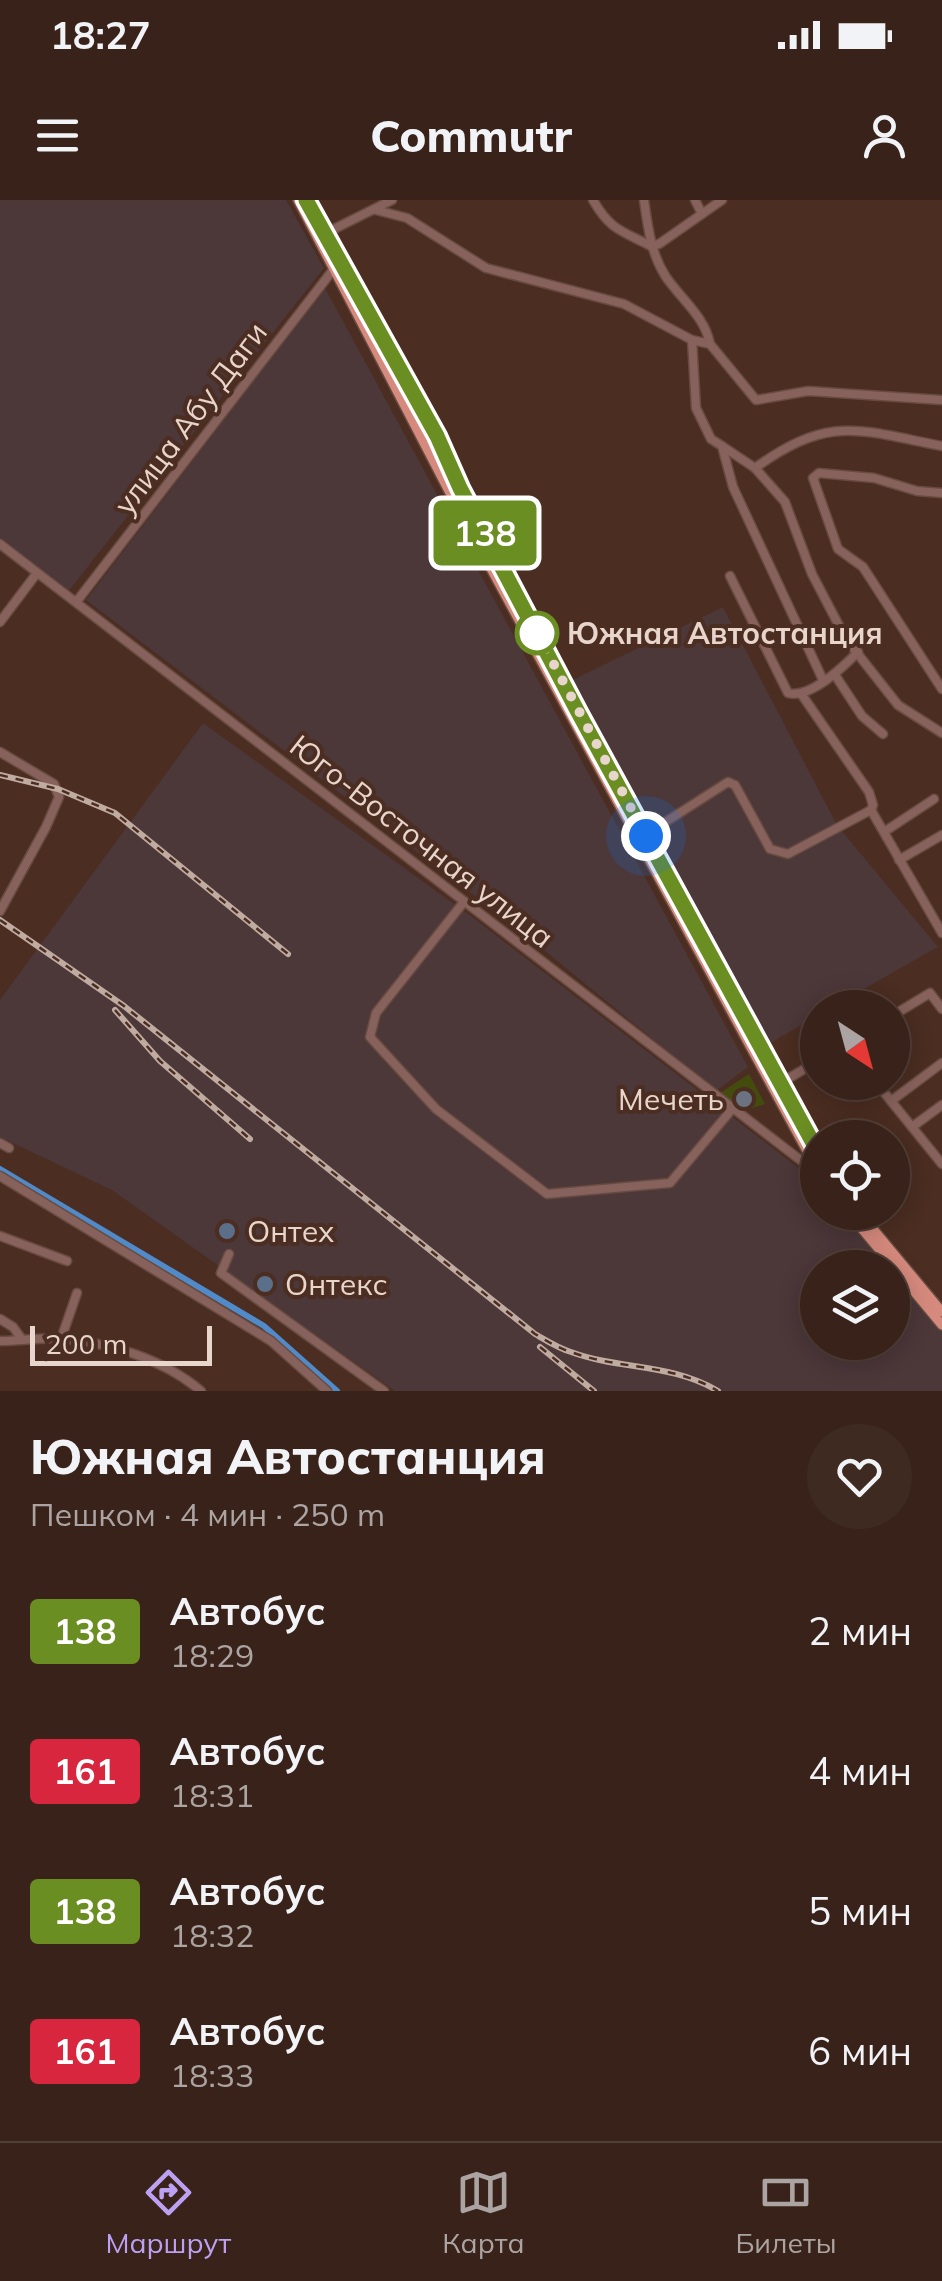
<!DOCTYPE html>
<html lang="ru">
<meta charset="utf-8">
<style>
body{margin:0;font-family:Mulish,sans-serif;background:#3f2a22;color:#f1f3f6;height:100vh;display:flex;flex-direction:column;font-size:38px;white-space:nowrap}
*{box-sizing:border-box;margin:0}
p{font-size:32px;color:#aba4a2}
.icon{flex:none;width:55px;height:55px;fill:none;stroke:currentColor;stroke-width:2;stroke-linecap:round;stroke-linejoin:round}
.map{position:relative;height:1191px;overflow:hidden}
.side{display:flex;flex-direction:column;background:#382219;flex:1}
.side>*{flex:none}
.badge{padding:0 20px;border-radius:8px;font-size:35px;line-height:65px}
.needle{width:65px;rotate:144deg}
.buttons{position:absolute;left:800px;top:790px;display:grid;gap:20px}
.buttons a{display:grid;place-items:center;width:110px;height:110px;border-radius:50%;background:#382219;box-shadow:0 5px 25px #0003,0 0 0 2px #523f38;font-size:50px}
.scale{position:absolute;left:30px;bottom:25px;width:182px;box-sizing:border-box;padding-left:10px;border:5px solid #e8d5cc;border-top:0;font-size:28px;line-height:35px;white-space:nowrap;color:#e8d5cc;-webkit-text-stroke:8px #4b2d21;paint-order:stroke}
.you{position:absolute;width:50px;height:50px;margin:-25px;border:8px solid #fff;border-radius:50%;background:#1a73e8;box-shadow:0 0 0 15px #1a73e833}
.map>.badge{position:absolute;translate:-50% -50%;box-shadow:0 0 0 5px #fff}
.round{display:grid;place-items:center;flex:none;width:105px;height:105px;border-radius:52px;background:#3f2a22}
.head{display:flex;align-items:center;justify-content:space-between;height:170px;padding:0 30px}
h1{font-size:48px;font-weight:800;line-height:75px}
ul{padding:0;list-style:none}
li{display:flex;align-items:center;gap:30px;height:140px;padding:0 30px}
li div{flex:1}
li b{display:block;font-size:38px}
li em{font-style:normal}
li .badge{min-width:110px;font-weight:700;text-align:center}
.status{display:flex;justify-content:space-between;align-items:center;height:70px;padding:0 50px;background:#382219;direction:ltr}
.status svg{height:28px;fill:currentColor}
header{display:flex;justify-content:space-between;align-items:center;height:130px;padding:0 30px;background:#382219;font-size:45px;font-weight:800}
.tab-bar{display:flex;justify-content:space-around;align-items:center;height:140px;border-top:2px solid #523f38;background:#382219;font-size:28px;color:#aba4a2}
.tab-bar a{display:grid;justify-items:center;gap:5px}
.tab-bar .selected{color:#bca0f2}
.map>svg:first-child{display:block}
.industrial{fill:#4c3739}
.green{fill:#444c0d}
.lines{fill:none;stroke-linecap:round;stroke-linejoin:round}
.canal{stroke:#508ac8;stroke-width:6}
.minor-casing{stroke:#674b40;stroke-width:11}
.major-casing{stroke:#674b40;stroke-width:12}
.minor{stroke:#87615b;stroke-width:8}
.major{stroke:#d68a7d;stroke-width:9}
.rail-casing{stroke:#c0aba1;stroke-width:6}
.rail{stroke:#4b2d21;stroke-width:2.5;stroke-dasharray:8;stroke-linecap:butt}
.line-casing{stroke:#fff;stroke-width:22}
.line{stroke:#6b8e23;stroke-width:15}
.walk{stroke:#e8d5cc;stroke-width:10;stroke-dasharray:0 18}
.stop-dot{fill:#fff;stroke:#6b8e23;stroke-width:5}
.worship-dot{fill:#6b7280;stroke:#4b2d21;stroke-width:4}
.service-dot{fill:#5c6f8a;stroke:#4b2d21;stroke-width:4}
.labels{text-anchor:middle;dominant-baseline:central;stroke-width:8;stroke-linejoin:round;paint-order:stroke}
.street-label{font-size:30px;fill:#e8d5cc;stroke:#4b2d21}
.stop-label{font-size:30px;font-weight:bold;fill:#e8d5cc;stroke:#4b2d21;text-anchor:start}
.poi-label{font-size:30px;fill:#e8d5cc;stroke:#4b2d21;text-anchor:start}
</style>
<div class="status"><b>18:27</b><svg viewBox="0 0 49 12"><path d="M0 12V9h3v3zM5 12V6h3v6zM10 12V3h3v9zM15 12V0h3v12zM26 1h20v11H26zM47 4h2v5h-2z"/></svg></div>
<header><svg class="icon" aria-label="menu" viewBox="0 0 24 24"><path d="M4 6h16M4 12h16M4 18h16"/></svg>Commutr<svg class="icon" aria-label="person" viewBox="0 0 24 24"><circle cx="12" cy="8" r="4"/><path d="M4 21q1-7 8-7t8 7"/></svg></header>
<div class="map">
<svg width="942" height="1191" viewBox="0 0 942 1191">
<rect width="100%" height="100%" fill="#4b2d21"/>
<!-- industrial -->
<g class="industrial">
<path d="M0,0h286l38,68 -257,325 -67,-52z"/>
<path d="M325,88l423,779 -32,24 -199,-163 -431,-328z"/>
<path d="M723,407l114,218 101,122 -106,60 -14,1 -1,8 -52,30 -197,-364z"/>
<path d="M203,523l268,193 337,259 9,11 1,26 23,1 48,54 -71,1v74h74l1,-71 49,56v64h-547l-283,-201 -112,-53v-137z"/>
</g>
<!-- green -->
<path class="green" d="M749,874l16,30 -24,8 -22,-18z"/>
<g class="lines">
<!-- canal -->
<path class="canal" d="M0,969l264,157 73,65"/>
<defs>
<g id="minor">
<path d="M593,0c17,30 29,31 58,46"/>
<path d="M644,0c4,28 7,54 22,77 16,23 39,40 44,67"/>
<path d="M695,0l7,14"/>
<path d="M376,10l31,8 79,50 138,36 68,36 18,4 46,56 52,-9 134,9"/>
<path d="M320,36l72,-36"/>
<path d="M651,46l8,-2 63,-44"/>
<path d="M692,140l4,68 15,31 11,7 11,41 90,193"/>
<path d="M722,246l33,22 30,34 27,72 34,65 52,66 44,28"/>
<path d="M755,268c75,-54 103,-38 187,-22"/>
<path d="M942,293l-25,-2 -43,-13 -55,-5 -6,5 25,71 25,18 79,122"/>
<path d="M0,344l812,625 6,1"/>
<path d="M730,376l58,117c22,6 54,-25 70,-41"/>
<path d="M77,401l259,-335"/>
<path d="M0,422l37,-49"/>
<path d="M835,475l27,41 21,18"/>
<path d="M802,495l67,97 4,13 -2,5 71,123"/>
<path d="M0,552l54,32 5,13 -13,30 -46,84"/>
<path d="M884,632l50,-33"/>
<path d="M642,637l86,-55 7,3 35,64 18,5 83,-44"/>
<path d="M899,660l43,-25"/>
<path d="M463,703l-87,110 -6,24 66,72 111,85 123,-11 63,-75"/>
<path d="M892,816l38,-23 12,16"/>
<path d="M779,884l39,-23"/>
<path d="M878,885l13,16"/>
<path d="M942,905l-30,22 30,37"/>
<path d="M912,927l-21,-26 51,-38"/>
<path d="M0,943l9,5"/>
<path d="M0,976l271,165 56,50"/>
<path d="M0,1036l67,25"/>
<path d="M229,1054l-8,19 163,118"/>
<path d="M0,1119l13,8 8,11"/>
<path d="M61,1139l16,-46"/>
<path d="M0,1141c21,0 42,-4 63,-2 48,4 100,20 138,52"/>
</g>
<g id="major">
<path d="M298,0l152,293 368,678"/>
<path d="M306,0l131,235 23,53 119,226 239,438"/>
<path d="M848,1012l94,113"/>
<path d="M859,1012l83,100"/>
</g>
</defs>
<!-- minor casing -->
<use href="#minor" class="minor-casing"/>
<!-- major casing -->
<use href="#major" class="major-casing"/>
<!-- minor -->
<use href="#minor" class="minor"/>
<!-- major -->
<use href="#major" class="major"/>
<defs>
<g id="rail">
<path d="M0,575l58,14 57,24 173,141"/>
<path d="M0,720l124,86 411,328c12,7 23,14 36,18 49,18 100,11 147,39"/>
<path d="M115,810l45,51 90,78"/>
<path d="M540,1147l54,44"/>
</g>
</defs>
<!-- rail casing -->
<use href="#rail" class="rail-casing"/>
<!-- rail -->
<use href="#rail" class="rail"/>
</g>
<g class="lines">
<defs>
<path id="line" d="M306,0l131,236 23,52 119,226 239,438"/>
</defs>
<!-- line casing -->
<use href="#line" class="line-casing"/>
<!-- line -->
<use href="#line" class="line"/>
<!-- walk -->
<path class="walk" d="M537,433l109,203"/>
</g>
<!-- markers -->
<circle class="stop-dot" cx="537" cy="433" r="20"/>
<circle class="worship-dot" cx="744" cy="899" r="10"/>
<g class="service-dot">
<circle cx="227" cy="1031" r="10"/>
<circle cx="265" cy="1084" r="10"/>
</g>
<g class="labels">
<!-- street labels -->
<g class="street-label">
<text transform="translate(190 218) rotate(-53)">улица Абу Даги</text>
<text transform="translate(422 641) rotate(38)">Юго-Восточная улица</text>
</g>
<!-- stop labels -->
<g class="stop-label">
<text x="567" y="433">Южная Автостанция</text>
</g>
<!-- poi labels -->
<g class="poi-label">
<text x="724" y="899" text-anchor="end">Мечеть</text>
<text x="247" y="1031">Онтех</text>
<text x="285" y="1084">Онтекс</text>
</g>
</g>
</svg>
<div class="buttons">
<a><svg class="needle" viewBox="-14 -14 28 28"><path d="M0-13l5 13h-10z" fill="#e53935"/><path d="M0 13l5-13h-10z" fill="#aba4a2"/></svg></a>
<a><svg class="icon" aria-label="locate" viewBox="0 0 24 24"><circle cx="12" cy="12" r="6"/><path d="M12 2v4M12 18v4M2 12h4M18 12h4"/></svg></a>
<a><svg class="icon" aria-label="layers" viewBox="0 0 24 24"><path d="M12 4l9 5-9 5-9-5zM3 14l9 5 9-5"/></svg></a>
</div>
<div class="scale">200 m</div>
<div class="you" style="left:646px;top:636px"></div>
<b class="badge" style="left:485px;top:333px;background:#6b8e23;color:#fff">138</b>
</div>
<section class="side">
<div class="head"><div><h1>Южная Автостанция</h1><p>Пешком · 4 мин · 250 m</p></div><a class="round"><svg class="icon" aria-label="heart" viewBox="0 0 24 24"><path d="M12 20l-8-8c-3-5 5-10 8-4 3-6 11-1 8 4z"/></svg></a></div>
<ul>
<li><span class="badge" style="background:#6b8e23;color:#fff">138</span><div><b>Автобус</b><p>18:29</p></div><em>2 мин</em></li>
<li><span class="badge" style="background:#d7263d;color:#fff">161</span><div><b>Автобус</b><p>18:31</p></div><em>4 мин</em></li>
<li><span class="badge" style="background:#6b8e23;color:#fff">138</span><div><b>Автобус</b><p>18:32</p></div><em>5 мин</em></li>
<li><span class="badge" style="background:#d7263d;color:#fff">161</span><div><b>Автобус</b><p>18:33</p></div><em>6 мин</em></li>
</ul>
</section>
<nav class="tab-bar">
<a class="selected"><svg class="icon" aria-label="directions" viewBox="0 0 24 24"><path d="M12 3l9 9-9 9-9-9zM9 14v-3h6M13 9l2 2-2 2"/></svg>Маршрут</a>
<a><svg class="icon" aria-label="map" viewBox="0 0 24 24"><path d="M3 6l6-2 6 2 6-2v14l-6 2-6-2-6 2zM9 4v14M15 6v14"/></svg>Карта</a>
<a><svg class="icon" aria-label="tickets" viewBox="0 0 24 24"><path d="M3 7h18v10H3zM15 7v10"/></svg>Билеты</a>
</nav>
